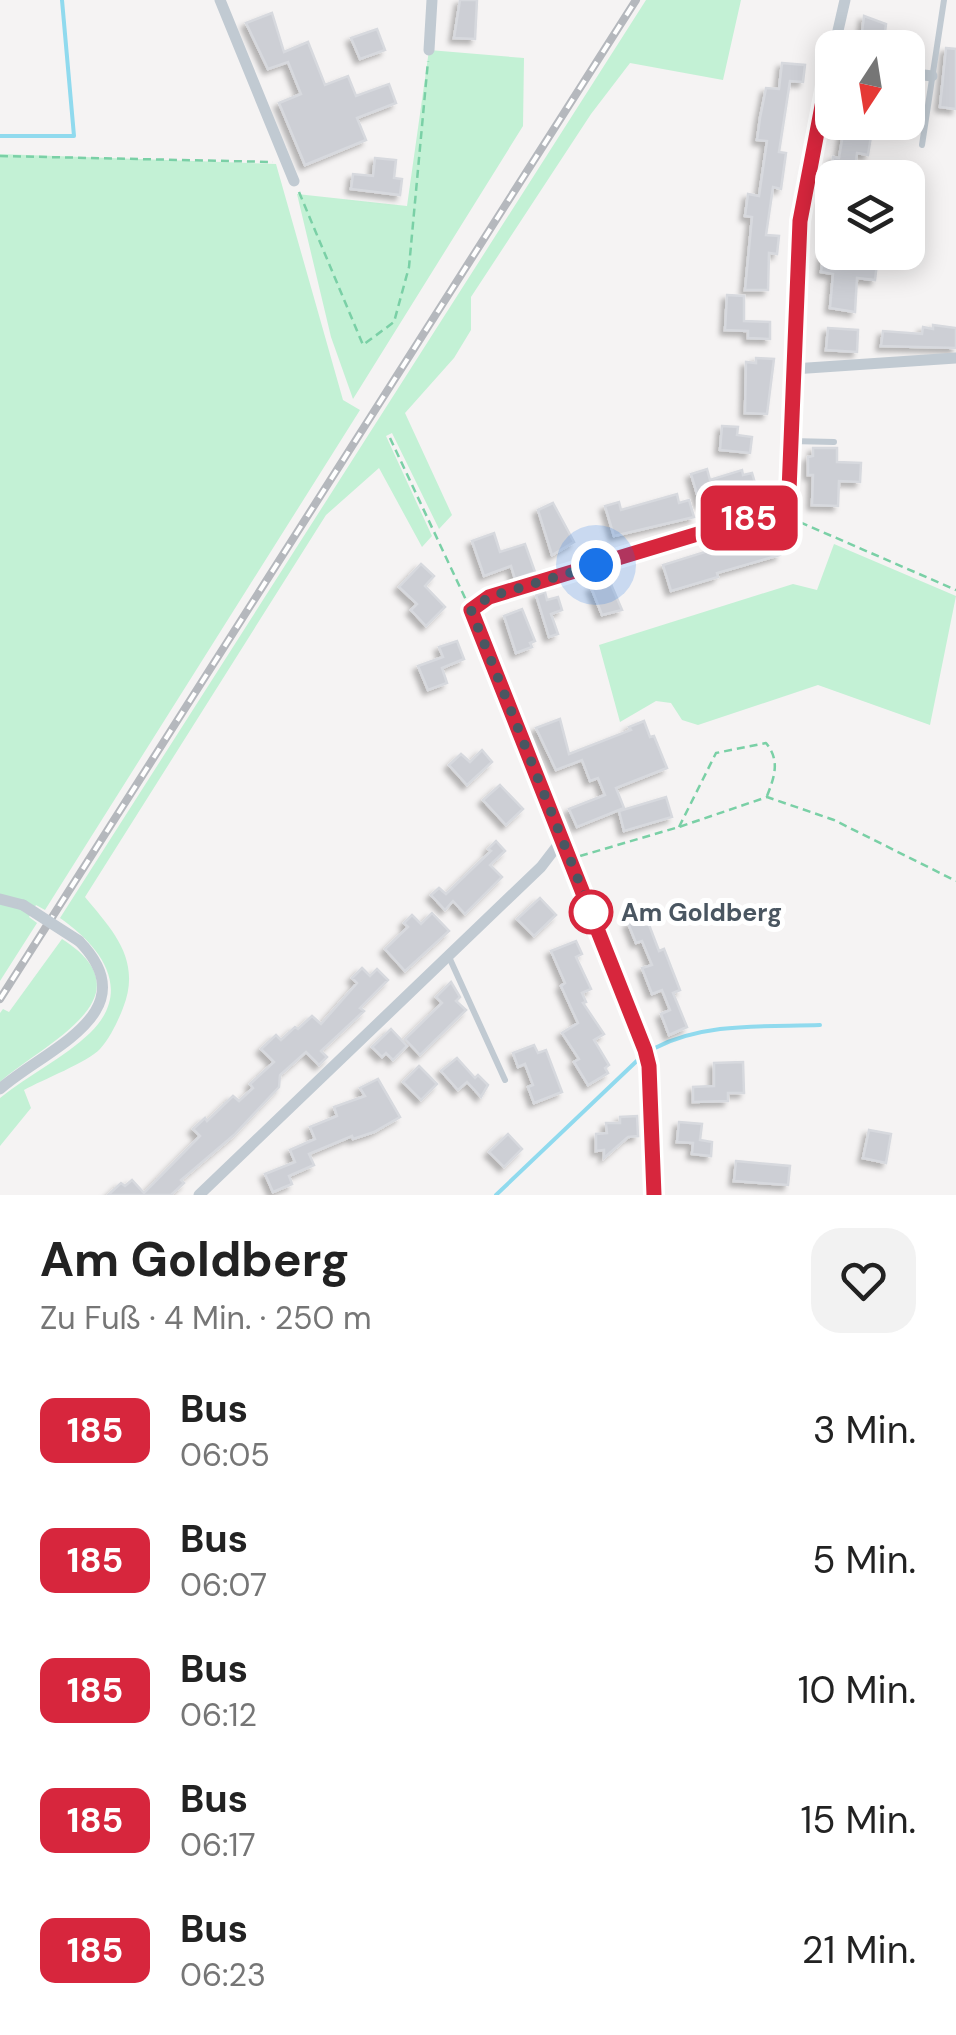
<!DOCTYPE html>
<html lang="de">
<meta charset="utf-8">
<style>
body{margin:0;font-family:"DM Sans",sans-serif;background:#f2f2f2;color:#222;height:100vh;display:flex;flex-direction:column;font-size:38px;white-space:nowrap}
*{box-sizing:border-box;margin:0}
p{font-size:32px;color:#767676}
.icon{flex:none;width:55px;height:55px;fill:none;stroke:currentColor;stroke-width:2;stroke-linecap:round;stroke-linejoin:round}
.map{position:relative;height:1195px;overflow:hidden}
.side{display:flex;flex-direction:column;background:#fff;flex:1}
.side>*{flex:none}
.badge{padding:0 20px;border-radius:15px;font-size:35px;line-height:65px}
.needle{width:65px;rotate:192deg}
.controls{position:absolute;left:815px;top:30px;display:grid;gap:20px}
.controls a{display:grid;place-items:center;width:110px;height:110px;border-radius:20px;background:#fff;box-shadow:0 5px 25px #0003;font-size:50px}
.you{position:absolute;width:50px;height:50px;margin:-25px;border:8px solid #fff;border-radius:50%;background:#1a73e8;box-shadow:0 0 0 15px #1a73e833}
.map>.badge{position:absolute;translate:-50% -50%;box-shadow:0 0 0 5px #fff}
.round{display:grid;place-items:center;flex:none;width:105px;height:105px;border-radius:30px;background:#f2f2f2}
.headline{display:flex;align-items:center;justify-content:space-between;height:170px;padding:0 40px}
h1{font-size:48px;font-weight:700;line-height:75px}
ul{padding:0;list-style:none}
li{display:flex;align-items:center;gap:30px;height:130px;padding:0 40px}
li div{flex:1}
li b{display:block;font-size:38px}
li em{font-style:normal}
li .badge{min-width:110px;font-weight:700;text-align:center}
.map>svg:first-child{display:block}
.green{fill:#c3f1d5}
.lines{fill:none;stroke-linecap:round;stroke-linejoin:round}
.stream{stroke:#90daee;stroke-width:4}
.building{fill:#cdcfd5;stroke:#d7d9de;stroke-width:2.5;filter:url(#shadow)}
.path{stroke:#7ad0a6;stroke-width:2.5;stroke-dasharray:8 5;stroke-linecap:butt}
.lane{stroke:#c1cad2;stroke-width:6}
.street{stroke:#c1cad2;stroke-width:11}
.rail-casing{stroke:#b5b8bd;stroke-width:8}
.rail{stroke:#fff;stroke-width:4;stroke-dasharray:11;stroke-linecap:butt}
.street-bridge{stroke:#c1cad2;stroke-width:11}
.line-casing{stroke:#fff;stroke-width:22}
.line{stroke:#d7263d;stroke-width:15}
.walk{stroke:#4a5661;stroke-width:10;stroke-dasharray:0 18}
.stop-dot{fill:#fff;stroke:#d7263d;stroke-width:5}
.labels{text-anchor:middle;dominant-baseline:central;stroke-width:10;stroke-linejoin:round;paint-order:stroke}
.stop-label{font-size:25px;font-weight:bold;fill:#4a5661;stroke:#fff;text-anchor:start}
</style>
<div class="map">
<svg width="956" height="1195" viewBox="0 0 956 1195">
<defs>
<filter id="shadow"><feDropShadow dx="-4.5" dy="4.5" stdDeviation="2.5" flood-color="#0004"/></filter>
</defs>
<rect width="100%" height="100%" fill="#f5f3f3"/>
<!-- green -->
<g class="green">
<path d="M646,0h95l-18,80 -93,-17 -39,51 -120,183v33l-17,28 -49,55 47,102 -13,14 -47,-96 -6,3 46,100 -10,11 -43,-79 -53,47 -241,382c28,34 57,63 38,111 -5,13 -13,30 -23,41 -12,13 -58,31 -76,41l7,18 -31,38v-48c28,-23 64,-40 90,-65 45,-44 9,-88 -30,-115z"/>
<path d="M429,50l95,8 -1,68 -170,273 -22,-62 -34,-143 110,12z"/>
<path d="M0,154l276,10 67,236 17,10 -315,500 -9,-5 -7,12 8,6 -37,58z"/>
<path d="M834,544l122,52 -26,129 -112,-40 -120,40 -16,-5 -11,-17 -15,-2 -36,21 -21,-77 194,-61 24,6z"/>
<path d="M62,939c91,58 -20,105 -62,143v-69l3,-4 6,3z"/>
</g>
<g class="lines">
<!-- stream -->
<g class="stream">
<path d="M0,136h74l-12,-136"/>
<path d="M655,1048c50,-26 110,-21 165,-23"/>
<path d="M496,1195l146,-139"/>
</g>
</g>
<!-- building -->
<g class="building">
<path d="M460,0h17l-2,39 -21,-1z"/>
<path d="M272,13l12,39 24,-10 17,43 23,-9 8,20 33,-12 7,19 -39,15 9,22 -61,25 -26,-62 22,-9 -13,-32 -20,7 -22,-46z"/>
<path d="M864,16l22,8 -3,24h-23z"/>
<path d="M377,29l8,21 -25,9 -9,-21z"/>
<path d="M946,48l10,1v60l-16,-2z"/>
<path d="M782,63l23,2 -2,17 -13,-1 -11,71 7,1 -5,36 -8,-2 -7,48 13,1 -2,18 -8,-1 -1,37h-23l7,-73 -7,-1 3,-22 11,2 8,-55 -10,-1 3,-22 6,-30 13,1z"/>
<path d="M845,122l19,3 -2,10 9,1 -3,19 -11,-2 -3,25h-24l3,-21 6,1z"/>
<path d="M375,158l21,2 -2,18 8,1 -2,16 -49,-6 2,-15 20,2z"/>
<path d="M823,255l54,8 -2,17 -18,-2 -2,34 -25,-4 3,-34 -12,-2z"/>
<path d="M727,295l17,1v25l26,1v17l-22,-1v-7l-23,-1z"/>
<path d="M933,325l23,3v20l-75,-2 2,-15 39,3 1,-7 10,2z"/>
<path d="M828,328l30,2 -1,22 -31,-2z"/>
<path d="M756,358l18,1 -7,55 -22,-1 1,-51 10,1z"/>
<path d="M722,426l16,1 -1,8 15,2 -2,16 -30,-3z"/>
<path d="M813,448h24v14l24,1 -1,19 -21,-1 -1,25 -26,-1 1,-30h-5v-18l5,-1z"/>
<path d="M707,469l3,11 32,-10 1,5 9,-2 5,17 -57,14 -9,-30z"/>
<path d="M677,494l2,9 10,-3 5,17 -80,19 -9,-30 14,-4 2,8z"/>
<path d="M553,503l21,39 -22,13 -14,-45z"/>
<path d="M772,531l8,24 -63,18 1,4 -47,14 -8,-26z"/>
<path d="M494,533l6,19 25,-8 10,28 -20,7 -4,-13 -27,10 -12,-35z"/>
<path d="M421,564l13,12 -9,10 20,21 -19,19 -15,-16 6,-6 -18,-17z"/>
<path d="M610,582l12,28 -20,5 -11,-28z"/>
<path d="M545,592l2,8 11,-3 4,13 -11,4 7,20 -9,3 -13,-42z"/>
<path d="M522,609l13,32 -5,2 2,4 -16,6 -12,-37z"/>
<path d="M457,641l7,18 -22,9 5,15 -19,7 -10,-24 25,-9 -4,-10z"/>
<path d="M560,719l9,35 62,-24 -2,-3 15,-6 6,16 4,-1 13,32 -51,20 8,20 -47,19 -8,-18 36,-14 -7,-17 -8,3 -8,-21 -26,10 -20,-42z"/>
<path d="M482,750l10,12 -25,23 -18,-20 12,-11 9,8z"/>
<path d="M500,785l23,24 -17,16 -23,-25z"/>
<path d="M666,797l6,20 -48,14 -5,-20z"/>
<path d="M496,841l9,10 -15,14 12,12 -37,37 -12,-13 -8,9 -14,-15 8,-7 7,6 45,-43 -3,-2z"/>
<path d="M540,898l16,17 -22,21 -17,-17z"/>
<path d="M432,913l17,18 -44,40 -20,-22 23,-22 -4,-4 8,-8 9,9z"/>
<path d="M646,917l13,34 5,-2 16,41 -7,3 14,34 -18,8 -8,-21 9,-4 -8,-20 -10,4 -10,-26 10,-3 -10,-24 -6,2 -8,-20z"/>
<path d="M576,941l6,13 -6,3 15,32 -9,4 4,9 -3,1 21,31 -10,6 15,25 -4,3 3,5 -20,12 -14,-23 5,-3 -17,-26 16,-10 -17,-37 4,-3 -14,-32z"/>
<path d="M362,968l8,8 7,-7 11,11 -28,28 4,3 -43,40 6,6 -8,8 -13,-13 -26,23 -1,12 -45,48 -53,45 3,3 -13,12h-63l13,-12 4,3 7,-6 12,13 56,-57 -7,-7 12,-11 2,3 26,-25 6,5 14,-13 -3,-4 24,-22 -13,-13 15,-14 5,5 14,-13 3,2 14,-13 9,8 36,-41 -5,-5z"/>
<path d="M451,982l9,15 -4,4 10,9 -46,45 -15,-16 37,-36 -6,-6z"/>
<path d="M391,1029l16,17 -14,14 -7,-7 -4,4 -10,-10z"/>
<path d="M534,1045l4,8 8,-3 16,42 -28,11 -6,-16 5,-2 -8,-21 -7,3 -5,-14z"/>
<path d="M457,1058l18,20 3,-3 10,10 -7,12 -14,-15 -9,8 -17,-19z"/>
<path d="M743,1062l1,31h-16v8l-35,1v-15l21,-1v-23z"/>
<path d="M419,1066l18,18 -16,16 -18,-18z"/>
<path d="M378,1079l22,38 -26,15 -21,7 -1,-3 -43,18 5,11 -25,11 3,8 -19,8 -8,-18 30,-12 -5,-12 25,-11 -5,-12 27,-11 -3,-9 31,-11 -5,-8z"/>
<path d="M637,1116l1,20 -10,1 -24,21v-8l-8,1v-17l11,-1 -1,-10h14v-6z"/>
<path d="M679,1122l23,2 -2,16 12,2 -1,14 -19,-2 1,-11 -16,-1z"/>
<path d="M869,1130l22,4 -5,29 -23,-5z"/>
<path d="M508,1134l14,15 -18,18 -15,-15z"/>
<path d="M736,1161l54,5 -2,19 -54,-4z"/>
</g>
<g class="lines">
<!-- path -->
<g class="path">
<path d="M0,156l273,6"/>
<path d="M299,192l64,153 31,-23 15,-55 19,-206"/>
<path d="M390,438l76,162"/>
<path d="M788,517l168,73"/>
<path d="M679,827l37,-74 50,-10c14,17 9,33 1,53"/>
<path d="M580,856l99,-29 88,-30 67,23 122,61"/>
</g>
<!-- lane -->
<g class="lane">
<path d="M922,145l22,-145"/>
<path d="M791,441l43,1"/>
<path d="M449,957l56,123"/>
</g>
<!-- street -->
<g class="street">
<path d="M220,0l74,181"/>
<path d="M834,48l11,-48"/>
<path d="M429,50l3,-50"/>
<path d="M908,73l24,3"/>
<path d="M793,369l163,-11"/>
<path d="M0,899l23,6"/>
<path d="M0,1089c45,-40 149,-76 79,-148"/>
<path d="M199,1195l342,-328 20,-26"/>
<path d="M654,1195l-5,-129 -4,-16 -174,-440 18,-13 285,-86 9,-7 6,-13 11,-270 32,-167"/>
</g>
<defs>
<path id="rail" d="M0,999l636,-999"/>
</defs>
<!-- rail casing -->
<use href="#rail" class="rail-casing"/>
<!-- rail -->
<use href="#rail" class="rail"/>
<!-- street-bridge -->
<path class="street-bridge" d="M23,905l56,36"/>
</g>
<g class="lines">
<defs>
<path id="line" d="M654,1195l-5,-129 -4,-16 -174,-440 18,-13 285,-86 9,-7 6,-13 11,-270 32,-167"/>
</defs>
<!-- line casing -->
<use href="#line" class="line-casing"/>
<!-- line -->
<use href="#line" class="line"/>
<!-- walk -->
<path class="walk" d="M591,912l-120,-302 18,-13 107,-32"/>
</g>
<!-- markers -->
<circle class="stop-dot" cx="591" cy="912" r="20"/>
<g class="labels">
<!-- stop labels -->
<g class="stop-label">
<text x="621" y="912">Am Goldberg</text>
</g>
</g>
</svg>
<div class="controls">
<a><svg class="needle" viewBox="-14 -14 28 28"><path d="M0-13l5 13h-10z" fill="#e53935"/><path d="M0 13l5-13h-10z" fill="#767676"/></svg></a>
<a><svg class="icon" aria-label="layers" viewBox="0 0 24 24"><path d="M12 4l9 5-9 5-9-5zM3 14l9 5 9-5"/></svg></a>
</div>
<div class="you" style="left:596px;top:565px"></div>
<b class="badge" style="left:749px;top:518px;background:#d7263d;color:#fff">185</b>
</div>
<section class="side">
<div class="headline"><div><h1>Am Goldberg</h1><p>Zu Fuß · 4 Min. · 250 m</p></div><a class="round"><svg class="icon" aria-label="heart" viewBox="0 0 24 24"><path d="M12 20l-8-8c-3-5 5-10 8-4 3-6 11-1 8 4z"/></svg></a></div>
<ul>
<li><span class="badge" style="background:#d7263d;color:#fff">185</span><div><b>Bus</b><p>06:05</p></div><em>3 Min.</em></li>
<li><span class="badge" style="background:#d7263d;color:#fff">185</span><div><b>Bus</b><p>06:07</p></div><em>5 Min.</em></li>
<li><span class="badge" style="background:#d7263d;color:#fff">185</span><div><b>Bus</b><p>06:12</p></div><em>10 Min.</em></li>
<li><span class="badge" style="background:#d7263d;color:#fff">185</span><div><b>Bus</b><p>06:17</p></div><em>15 Min.</em></li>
<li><span class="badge" style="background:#d7263d;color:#fff">185</span><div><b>Bus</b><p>06:23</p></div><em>21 Min.</em></li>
</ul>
</section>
